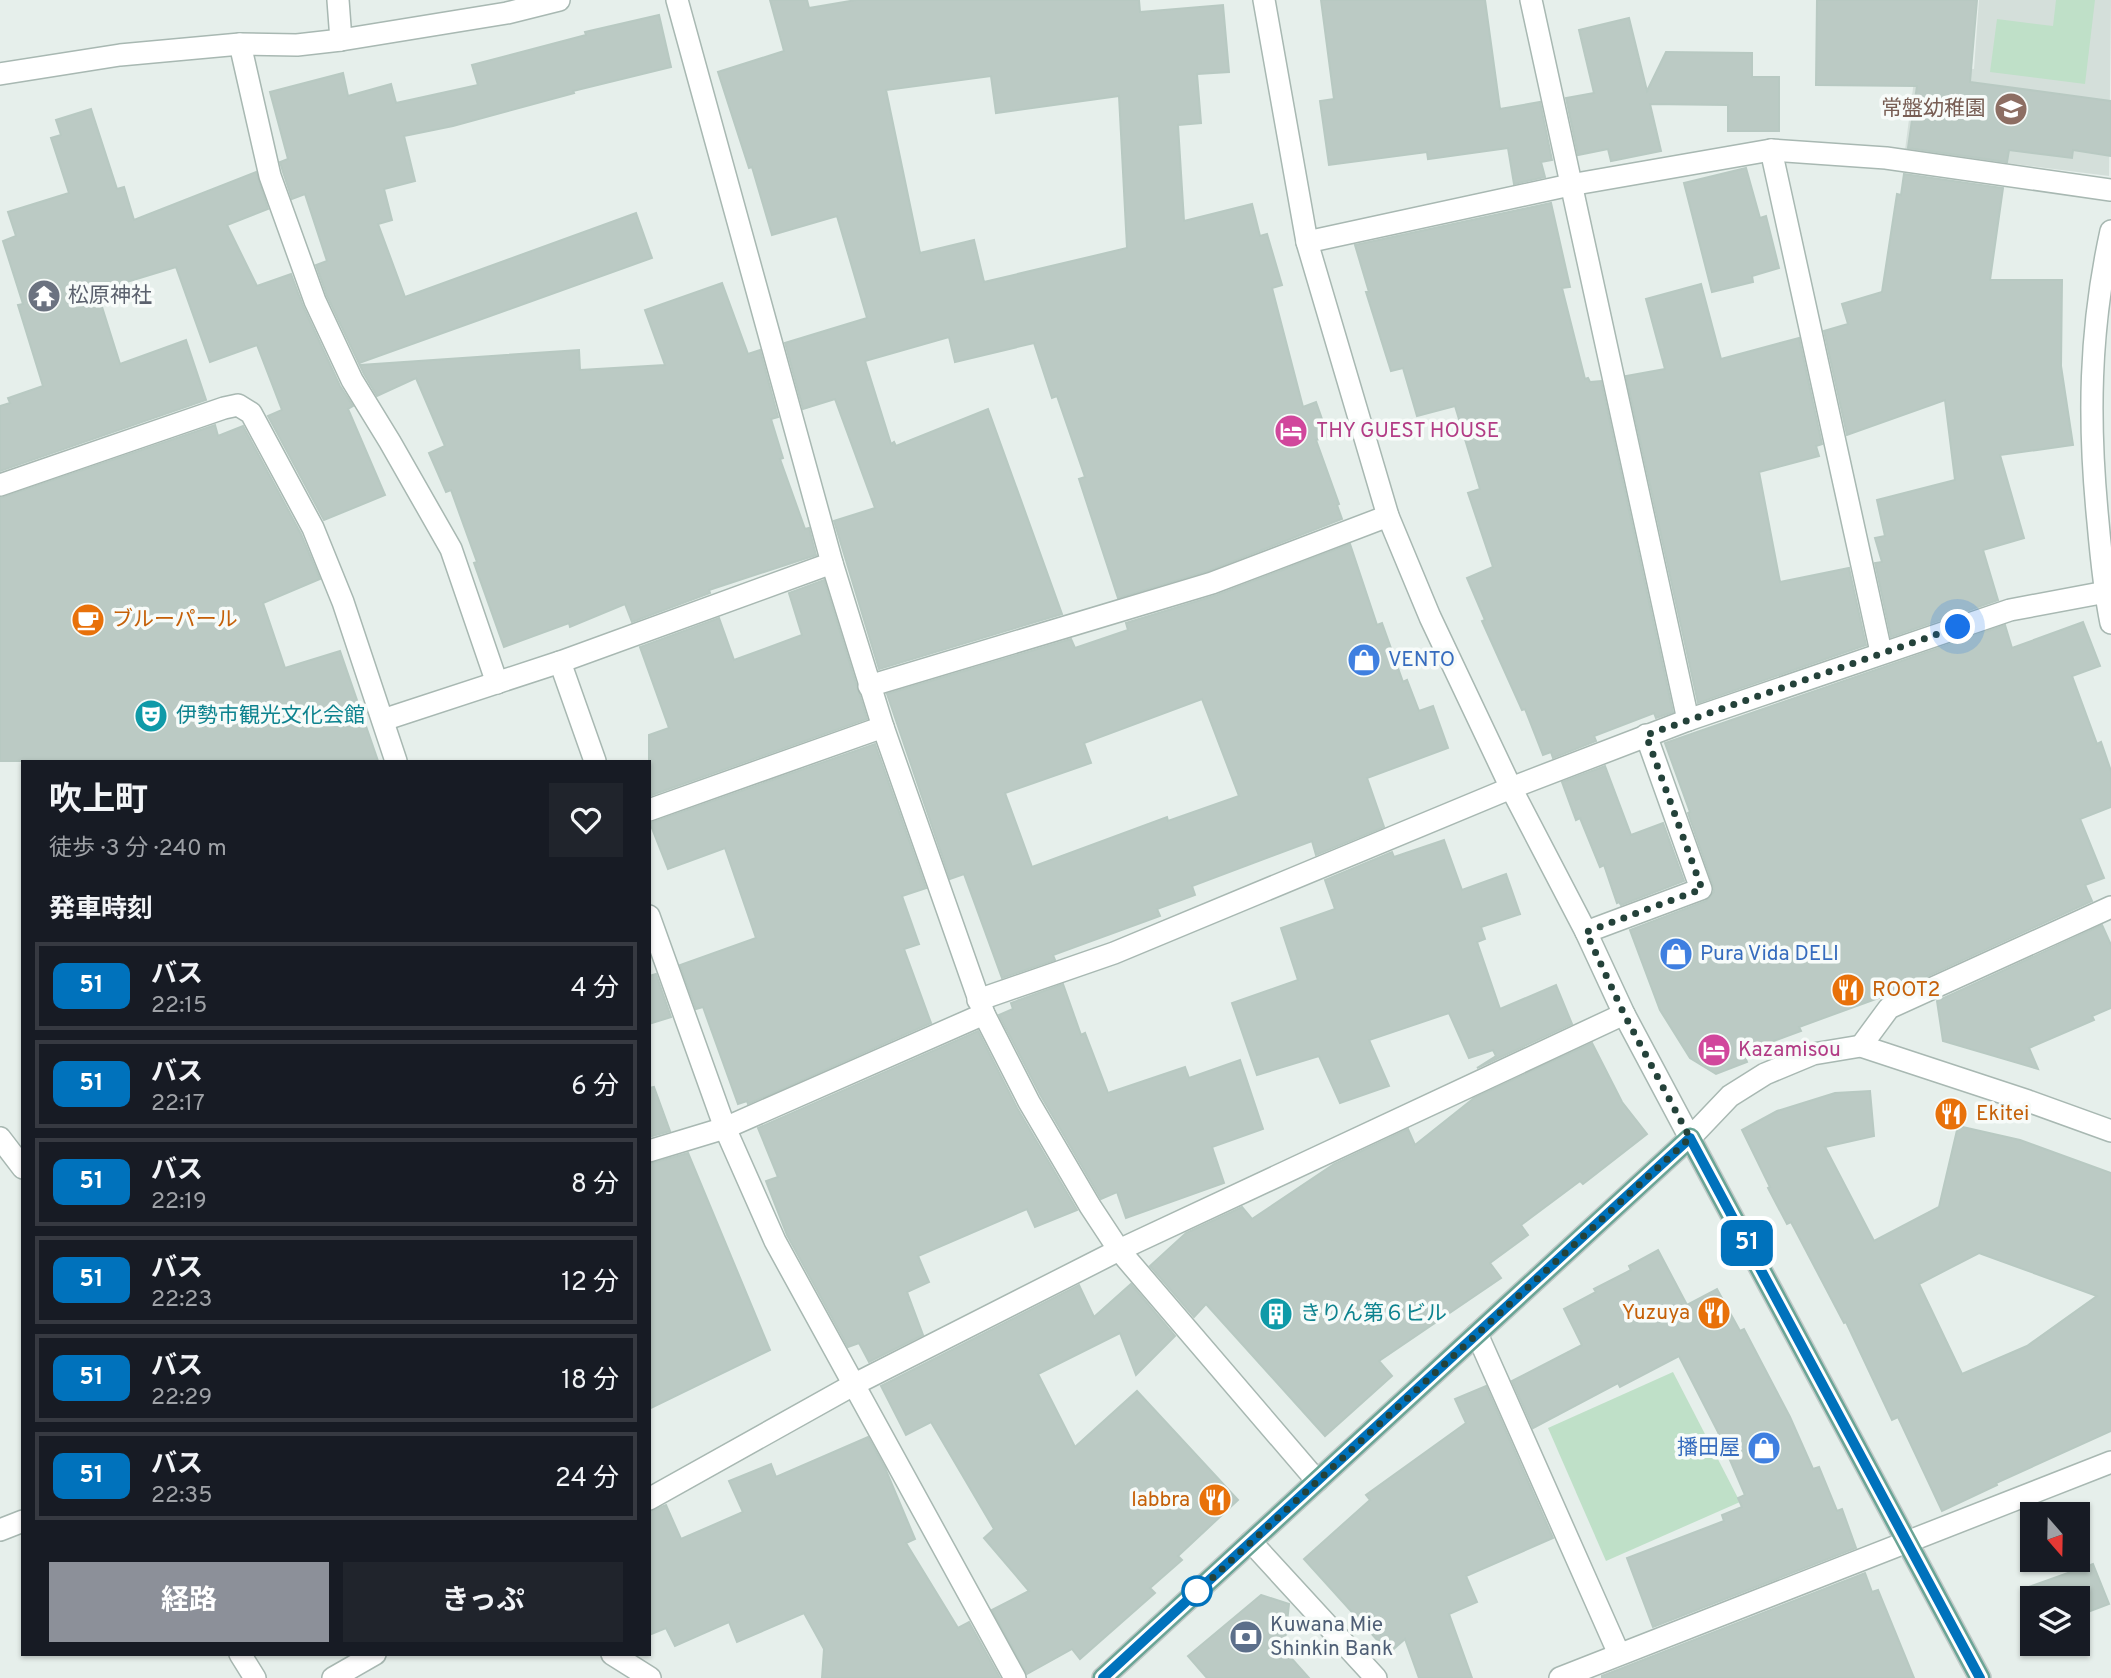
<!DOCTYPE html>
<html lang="ja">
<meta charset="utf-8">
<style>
body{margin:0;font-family:Overpass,"Noto Sans JP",sans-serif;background:#20242c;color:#f1f3f6;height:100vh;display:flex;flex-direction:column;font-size:26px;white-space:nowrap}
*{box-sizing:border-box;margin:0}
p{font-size:23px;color:#9ea1a6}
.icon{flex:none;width:38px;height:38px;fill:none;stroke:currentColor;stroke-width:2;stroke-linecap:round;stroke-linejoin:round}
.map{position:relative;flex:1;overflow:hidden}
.details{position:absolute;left:21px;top:760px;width:630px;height:896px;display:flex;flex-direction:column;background:#171b24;border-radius:0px;box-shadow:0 2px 5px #0004}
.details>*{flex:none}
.badge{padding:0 14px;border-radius:10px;font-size:24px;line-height:46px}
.needle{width:46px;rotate:160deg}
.buttons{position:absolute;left:2020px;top:1502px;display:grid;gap:14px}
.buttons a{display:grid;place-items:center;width:70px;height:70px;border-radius:0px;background:#171b24;box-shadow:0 2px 5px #0004;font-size:35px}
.you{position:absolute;width:35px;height:35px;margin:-18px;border:5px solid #fff;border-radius:50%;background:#1a73e8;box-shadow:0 0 0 10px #1a73e833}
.map>.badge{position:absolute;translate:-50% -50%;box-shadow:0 0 0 4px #fff}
h2{padding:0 28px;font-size:26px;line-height:63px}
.round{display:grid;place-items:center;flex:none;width:74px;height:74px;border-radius:0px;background:#20242c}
.head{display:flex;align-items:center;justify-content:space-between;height:119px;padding:0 28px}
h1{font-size:33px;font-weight:700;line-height:52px}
.button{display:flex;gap:14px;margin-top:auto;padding:14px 28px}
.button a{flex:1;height:80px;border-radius:0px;background:#8c9099;color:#fff;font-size:28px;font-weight:700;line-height:80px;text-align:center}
.button a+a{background:#20242c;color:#f1f3f6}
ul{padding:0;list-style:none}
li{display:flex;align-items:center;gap:21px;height:88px;margin:0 14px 10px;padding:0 14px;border:4px solid #363941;border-radius:0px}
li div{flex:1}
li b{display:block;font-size:26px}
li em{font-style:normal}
li .badge{min-width:77px;font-weight:700;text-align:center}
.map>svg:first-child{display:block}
.built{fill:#d4dfda}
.green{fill:#bfe0c8}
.building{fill:#bbcac4;stroke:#b8c9c2;stroke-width:2;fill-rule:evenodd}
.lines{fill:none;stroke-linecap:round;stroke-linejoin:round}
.minor-casing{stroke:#a8b8b2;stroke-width:24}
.major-casing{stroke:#c2cac8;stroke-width:24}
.minor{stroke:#fff;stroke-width:21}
.major{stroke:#6aa596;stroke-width:21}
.line-casing{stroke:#fff;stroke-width:16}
.line{stroke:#0072bc;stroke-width:10}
.walk{stroke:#24423a;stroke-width:7;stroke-dasharray:0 12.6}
.stop-dot{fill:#fff;stroke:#0072bc;stroke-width:3.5}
.labels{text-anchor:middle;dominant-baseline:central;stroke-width:7;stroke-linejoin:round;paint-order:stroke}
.education-label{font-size:21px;fill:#785e54;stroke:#f7fbf9;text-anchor:end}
.worship-label{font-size:21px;fill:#5b616d;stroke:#f7fbf9;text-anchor:start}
.hotel-label{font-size:21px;fill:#b23c85;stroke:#f7fbf9;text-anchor:start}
.food-label{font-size:21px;fill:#c56008;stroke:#f7fbf9;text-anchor:start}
.shop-label{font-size:21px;fill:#366cbe;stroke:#f7fbf9;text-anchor:start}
.culture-label{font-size:21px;fill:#0d838f;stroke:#f7fbf9;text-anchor:start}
.service-label{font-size:21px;fill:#4e5e75;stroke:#f7fbf9;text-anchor:start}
</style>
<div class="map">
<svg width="2111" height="1678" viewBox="0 0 2111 1678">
<rect width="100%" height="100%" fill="#e6efeb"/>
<!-- built -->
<path class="built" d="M1979,0h132l-2,176 -204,-26 11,-85 58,4z"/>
<!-- green -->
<g class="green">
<path d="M2056,0h39l-10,84 -95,-12 7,-53 56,7z"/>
<path d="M1673,1372l67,130 -134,59 -58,-133z"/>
</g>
<!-- building -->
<g class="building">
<path d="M770,0h37l2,8 47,-8h283l1,12 83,-7 6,67 -32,2 4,49 -23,2 6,96 68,-17 8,32 7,-2 15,51 -10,3 31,119 13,-5 12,34 -12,4 23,64 -2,1 5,14 -134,52 -90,27 -39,-119 6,-2 -28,-81 -5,2 -18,-55 -79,19 -6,-25 -84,24 26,83 3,-2 2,4 92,-37 74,205 -183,55 -45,-148 41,-13 -40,-109 -32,10 -18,-66 82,-25 -30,-102 -65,19 -20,-68 -3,1 -31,-96 66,-21zM991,76l5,37 123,-17 8,152 -143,34 -10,-42 -54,13 -34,-163z"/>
<path d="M1321,0h164l15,109 40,-7 12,58 -11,2 4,15 -31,7 -6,-36 -80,11 -1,-7 -98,13 -9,-64 14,-2z"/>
<path d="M1817,0h160l-7,82 141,19v55l-38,-6 -1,8 -63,-8 -2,12 -99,-14 9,-62 -101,-1z"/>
<path d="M659,15l12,52 -98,24 1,2 -121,33 -49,10 11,45 -31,8 8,31 -14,4 27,73 231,-84 16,45 -293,105 1,2 219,-15 1,20 85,-5 -20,-55 77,-27 26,71 12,-4 18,67 -7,2 12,39 -3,1 25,70 4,-1 7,27 -107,35 1,3 -78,29 -7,-18 -55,23 -1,-4 -65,24 -30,-84 3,-1 -26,-72 -5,2 -17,-39 16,-7 -29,-68 -39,18 -13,-22 -37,-78 -11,-31 11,-4 -22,-67 -13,5 -9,-27 -3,-10 8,-3 -18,-67 73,-19 5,23 43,-12 5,19 82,-18 -6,-20 114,-30 -1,-3z"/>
<path d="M1629,18l18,73 19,-39 86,1v24h27v54h-51v-26l-78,-1 11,47 -50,10 -3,-12 -30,6 -12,-57 28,-5 -15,-63z"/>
<path d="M91,109l26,80 7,-2 10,33 122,-48 12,37 -41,16 30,61 34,-12 12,32 37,80 13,20 -5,3 37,86 -61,25 -56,-104 14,-6 -25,-65 -47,17 -34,-95 -79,24 23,73 66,-24 20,60 -206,71v-65l10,-3 -2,-5 35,-12 -25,-81 5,-1 -20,-63 13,-5 -8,-24 61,-19 -18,-55 10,-3 -5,-15z"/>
<path d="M1746,168l14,50 6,-2 13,52 -27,8 1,6 -41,10 -28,-109z"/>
<path d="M1904,174l99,14 -13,92h72l-1,86 12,79 -73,10 24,83 -41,12 15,50 -107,37 -16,-74 7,-1 -7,-24 10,-2 -8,-36 78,-20 -10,-80 -98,35 -23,-104 24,-7 -6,-20 40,-12 15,-98 4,1z"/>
<path d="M1551,203l19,84 -8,1 23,91 3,-1 2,4 11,-1 72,331 -17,6 -2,-5 -60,23 2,5 -43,17 -2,-6 -8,3 -18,-46 -3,1 -40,-89 3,-1 -18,-42 26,-11 -25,-74 12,-4 -25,-83 -38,10 -14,-48 -12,3 -25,-79h3l-14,-47z"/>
<path d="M1701,284l20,75 78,-21 23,106 -6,2 3,10 -60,16 21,110 69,-14 17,77 -168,58 -72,-327 39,-7 -19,-70z"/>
<path d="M215,425l3,11 25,-10 58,108 19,45 -57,24 22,65 55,-17 38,110h-378v-263z"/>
<path d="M1350,544l27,81 5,-2 21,59 4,-2 12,31 14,-5 15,42 -81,30 17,49 -68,28 -4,-14 -120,45 3,9 -38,14 3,7 -107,39 2,5 -53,18 -38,-104 -14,5 -63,-185 184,-55 4,9 53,-18 -2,-7 91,-28zM1202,699l37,97 -71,25 -1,-4 -135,50 -27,-74 86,-30 -7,-20z"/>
<path d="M824,580l43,139 -218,77v-61l20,-7 -29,-81 79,-29 15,42 68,-25 -13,-42z"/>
<path d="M2083,622l17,44 -28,10 25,68 4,-2 10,29v36l-31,12 24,59 -19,7 7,16 -208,95 -85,31 2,4 -58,21 4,10 -31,12 -26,-16 -30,-48 -30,-80 76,-29 8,-9 -1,-7 -25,-72 2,-1 -25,-69 340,-118 7,23z"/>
<path d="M875,744l51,144 -24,8 17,48 -15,5 27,74 -183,81 -1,-3 -9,3 -35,-97 -7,2 -16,-44 76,-27 -31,-90 -57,21 -18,-46z"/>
<path d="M1605,766l26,69 32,-12 21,58 -63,24 -2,-3 -2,1 -13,-38 -4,2 -20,-49 -4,2 -14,-38z"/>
<path d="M1444,840l18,50 44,-16 14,40 -39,13 4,12 -8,3 23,67 56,-24 16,39 -95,44 19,-12 -3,-6 -24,8 -20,-45 -80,27 20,46 -49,17 -21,-47 -62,19 -25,-72 66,-23 -17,-52 54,-19 -10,-29 67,-28 2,5z"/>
<path d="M2102,925l9,20v63l-19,8 2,4 -65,28 9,21 -95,-28 -6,-40z"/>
<path d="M656,974l15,43 -22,7v-48z"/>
<path d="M1063,984l18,51 4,-2 23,60 77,-26 4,11 51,-18 23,69 -51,18 12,36 -98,35 -9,-26 -16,7 -60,-103 -42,-81 14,-6 -2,-6z"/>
<path d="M978,1031l39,77 60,102 -42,17 -8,-18 -109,47 11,26 -22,10 16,43 -54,27 -10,-19 -11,4 -61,-112 -21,-54 12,-4 -20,-49z"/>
<path d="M1592,1043l30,59 25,32 -64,50 -3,-3 -59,44 7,10 -38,28 11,15 -122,83 13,15 -67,60 -119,-132 -12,13 -44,-51 36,-33 56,-26 10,12 82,-55 74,-35 7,16 59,-47z"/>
<path d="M654,1087l16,44 -21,6v-49z"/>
<path d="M1870,1091l4,45 -49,11 49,94 65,-34 19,-81 62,14 91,33v258l-115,52 1,2 -55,26 -44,-94 -6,3 -46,-98 -2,1 -53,-101 -4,2 -19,-36 2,-1 -28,-57 35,-19 58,-18zM1979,1253l118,43 -70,50 -65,28 -43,-90z"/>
<path d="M688,1153l82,197 -121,59v-245z"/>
<path d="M1658,1250l29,55 30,-16 23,42 4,-2 46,88 23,52 6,-2 18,44 5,-2 14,39 -203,79 -26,-69 97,-37 -2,-6 20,-8 -4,-9 7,-3 -27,-63 -39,-76 -59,31 -2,-4 -85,45 -21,-47 70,-36 -18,-36 32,-17 -2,-3 37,-19 -2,-4z"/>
<path d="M1131,1284l44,52 -39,39 -16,-42 -82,41 37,73 62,-56 101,109 -60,56 4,4 -32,28 5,5 -75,66 -8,-10 -45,25 -35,-64 37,-19 -45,-53 10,-9 -63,-107 -25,13 -25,-49 198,-101 15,32z"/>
<path d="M1486,1386l67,152 -87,38 11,26 -28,12 23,64h-53l-14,-39 -16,14 -85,-94 66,-59 -4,-5 100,-72 -11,-24z"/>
<path d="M868,1437l17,31 30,71 -9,4 52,85 11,-6 31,56h-178l2,-29 -20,-36 -67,29 -8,-20 -54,24 -9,-18 -17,7v-123l17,-7 15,34 62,-27 -14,-31 42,-17 5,13z"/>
<path d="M2093,1564l16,40 -32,12v-18h-45v7l-6,-17z"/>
<path d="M1865,1573l7,19 6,-2 36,88h-312v-2z"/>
<path d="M1261,1595l28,9 -5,46 25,28h-102l-19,-22z"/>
</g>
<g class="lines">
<defs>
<g id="minor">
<path d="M338,0l3,40"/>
<path d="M677,0l155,563 51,164 101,287 45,88 61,104 29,44 198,231"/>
<path d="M1264,0l43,242 81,274 42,101 81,171 75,144 38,82 66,124 40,-42 35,-22 48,-20 48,-8 167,55 83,30"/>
<path d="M1531,0l157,720"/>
<path d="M240,44l30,132 45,125 37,79 38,62 61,107 46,134"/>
<path d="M0,74l120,-19 120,-11 57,1 44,-5 166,-27 52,-13"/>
<path d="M1771,150l110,502"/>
<path d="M2111,231c-22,100 -23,191 -13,291 3,34 6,67 13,101"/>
<path d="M1307,242l263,-57 201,-35 115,8 225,32"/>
<path d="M0,485l224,-77 14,-3 13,8 62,115 30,74 53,159"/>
<path d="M560,662l35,99"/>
<path d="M869,686l343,-103 176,-67"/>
<path d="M383,720l177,-58 272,-99"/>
<path d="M649,810l234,-83"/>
<path d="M649,916l76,212 50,113 240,437"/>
<path d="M1586,932l115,-43 -55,-154"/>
<path d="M978,1000l136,-47 397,-165 177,-68 322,-110 101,-19"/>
<path d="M1861,1046l28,-38 222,-101"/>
<path d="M0,1138l23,30"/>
<path d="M649,1151l76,-23 259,-114"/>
<path d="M1477,1334l142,320"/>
<path d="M649,1499l204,-114 266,-135 505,-236"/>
<path d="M0,1530l23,-9"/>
<path d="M1251,1542l125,136"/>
<path d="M240,1654l15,24"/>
<path d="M612,1654l38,24"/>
<path d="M333,1678l42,-24"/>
<path d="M1560,1678l551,-216"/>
</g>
<path id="major" d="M1103,1678l587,-540 290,540"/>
</defs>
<!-- minor casing -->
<use href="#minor" class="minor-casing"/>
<!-- major casing -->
<use href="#major" class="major-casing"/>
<!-- minor -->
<use href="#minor" class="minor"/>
<!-- major -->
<use href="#major" class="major"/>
</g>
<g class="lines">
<defs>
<path id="line" d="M1103,1678l587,-540 290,540"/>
</defs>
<!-- line casing -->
<use href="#line" class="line-casing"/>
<!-- line -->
<use href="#line" class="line"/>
<!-- walk -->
<path class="walk" d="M1197,1591l-1,2 494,-455 -66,-124 -38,-82 116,-43 -56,-154 312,-108"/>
</g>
<!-- icons -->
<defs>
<symbol id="school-disc" viewBox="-11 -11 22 22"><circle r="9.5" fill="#8d6e63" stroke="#f7fbf9"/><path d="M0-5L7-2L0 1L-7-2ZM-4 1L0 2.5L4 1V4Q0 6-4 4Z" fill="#fff"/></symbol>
<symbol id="temple-disc" viewBox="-11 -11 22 22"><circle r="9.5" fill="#6b7280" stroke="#f7fbf9"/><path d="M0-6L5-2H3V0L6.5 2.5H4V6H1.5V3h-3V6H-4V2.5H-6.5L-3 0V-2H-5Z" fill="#fff"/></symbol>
<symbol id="hotel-disc" viewBox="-11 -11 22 22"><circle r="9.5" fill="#d1479c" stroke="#f7fbf9"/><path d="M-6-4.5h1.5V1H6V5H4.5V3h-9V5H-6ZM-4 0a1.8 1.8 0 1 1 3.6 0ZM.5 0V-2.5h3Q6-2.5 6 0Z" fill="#fff"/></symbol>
<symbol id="cafe-disc" viewBox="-11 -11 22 22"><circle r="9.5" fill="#e8710a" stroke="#f7fbf9"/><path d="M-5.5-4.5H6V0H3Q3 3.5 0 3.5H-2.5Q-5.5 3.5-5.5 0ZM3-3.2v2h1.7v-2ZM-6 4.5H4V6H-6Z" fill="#fff"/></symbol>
<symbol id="shop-disc" viewBox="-11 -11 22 22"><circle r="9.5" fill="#3f7fe0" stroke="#f7fbf9"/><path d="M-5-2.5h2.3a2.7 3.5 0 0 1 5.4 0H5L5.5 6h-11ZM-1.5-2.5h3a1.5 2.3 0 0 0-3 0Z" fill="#fff"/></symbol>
<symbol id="theatre-disc" viewBox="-11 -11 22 22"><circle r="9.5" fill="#0f9aa8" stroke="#f7fbf9"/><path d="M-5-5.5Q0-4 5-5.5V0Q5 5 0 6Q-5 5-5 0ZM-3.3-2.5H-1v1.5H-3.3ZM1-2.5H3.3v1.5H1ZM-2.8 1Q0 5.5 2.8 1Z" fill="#fff"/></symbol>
<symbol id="restaurant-disc" viewBox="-11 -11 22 22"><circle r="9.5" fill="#e8710a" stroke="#f7fbf9"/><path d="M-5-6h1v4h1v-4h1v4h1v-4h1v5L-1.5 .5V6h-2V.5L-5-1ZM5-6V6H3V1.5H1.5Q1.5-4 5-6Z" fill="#fff"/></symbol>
<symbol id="building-disc" viewBox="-11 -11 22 22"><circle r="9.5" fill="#0f9aa8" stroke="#f7fbf9"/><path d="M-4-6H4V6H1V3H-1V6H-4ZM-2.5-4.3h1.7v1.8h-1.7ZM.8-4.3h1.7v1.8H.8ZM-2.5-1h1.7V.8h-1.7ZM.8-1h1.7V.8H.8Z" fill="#fff"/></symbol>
<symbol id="bank-disc" viewBox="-11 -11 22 22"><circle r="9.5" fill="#5c6f8a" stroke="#f7fbf9"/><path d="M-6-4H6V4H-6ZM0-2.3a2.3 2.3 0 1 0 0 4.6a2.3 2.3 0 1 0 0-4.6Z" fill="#fff"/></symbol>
</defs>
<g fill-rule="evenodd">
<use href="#school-disc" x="1992" y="90" width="38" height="38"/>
<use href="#temple-disc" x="25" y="277" width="38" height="38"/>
<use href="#hotel-disc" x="1272" y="412" width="38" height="38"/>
<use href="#cafe-disc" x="69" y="601" width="38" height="38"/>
<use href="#shop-disc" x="1345" y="641" width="38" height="38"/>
<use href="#theatre-disc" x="132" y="697" width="38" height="38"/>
<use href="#shop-disc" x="1657" y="935" width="38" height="38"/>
<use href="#restaurant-disc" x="1829" y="971" width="38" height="38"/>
<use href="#hotel-disc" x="1695" y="1031" width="38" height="38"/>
<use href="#restaurant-disc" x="1932" y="1095" width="38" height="38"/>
<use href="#restaurant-disc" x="1695" y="1294" width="38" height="38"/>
<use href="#building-disc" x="1257" y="1295" width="38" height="38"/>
<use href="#shop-disc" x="1745" y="1429" width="38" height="38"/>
<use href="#restaurant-disc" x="1196" y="1481" width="38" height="38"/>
<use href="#bank-disc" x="1227" y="1618" width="38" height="38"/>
</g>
<!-- markers -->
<circle class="stop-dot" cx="1197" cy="1591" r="14"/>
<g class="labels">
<!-- education labels -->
<g class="education-label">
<text x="1986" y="109">常盤幼稚園</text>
</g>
<!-- worship labels -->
<g class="worship-label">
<text x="68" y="296">松原神社</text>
</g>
<!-- hotel labels -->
<g class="hotel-label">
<text x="1316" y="431">THY GUEST HOUSE</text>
<text x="1738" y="1050">Kazamisou</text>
</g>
<!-- food labels -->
<g class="food-label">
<text x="112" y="620">ブルーパール</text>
<text x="1872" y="990">ROOT2</text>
<text x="1976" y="1114">Ekitei</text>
<text x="1690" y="1313" text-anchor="end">Yuzuya</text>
<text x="1190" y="1500" text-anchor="end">labbra</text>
</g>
<!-- shop labels -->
<g class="shop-label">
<text x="1388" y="660">VENTO</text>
<text x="1700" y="954">Pura Vida DELI</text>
<text x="1740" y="1448" text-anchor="end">播田屋</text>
</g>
<!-- culture labels -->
<g class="culture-label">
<text x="176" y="716">伊勢市観光文化会館</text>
<text x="1300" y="1314">きりん第６ビル</text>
</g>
<!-- service labels -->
<g class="service-label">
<text x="1270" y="1625">Kuwana Mie<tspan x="1270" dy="24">Shinkin Bank</tspan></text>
</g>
</g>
</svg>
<div class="buttons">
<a><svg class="needle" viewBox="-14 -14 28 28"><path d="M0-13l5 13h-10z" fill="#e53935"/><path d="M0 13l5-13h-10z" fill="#9ea1a6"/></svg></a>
<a><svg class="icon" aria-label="layers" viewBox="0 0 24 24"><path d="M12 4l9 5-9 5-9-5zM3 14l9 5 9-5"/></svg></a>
</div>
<div class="you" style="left:1958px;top:627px"></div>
<b class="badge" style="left:1747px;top:1243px;background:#0072bc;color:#fff">51</b>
<section class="details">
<div class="head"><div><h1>吹上町</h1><p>徒歩 · 3 分 · 240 m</p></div><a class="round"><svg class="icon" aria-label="heart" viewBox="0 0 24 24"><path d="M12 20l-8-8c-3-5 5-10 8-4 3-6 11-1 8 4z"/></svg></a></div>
<h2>発車時刻</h2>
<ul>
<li><span class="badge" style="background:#0072bc;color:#fff">51</span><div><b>バス</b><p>22:15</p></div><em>4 分</em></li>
<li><span class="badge" style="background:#0072bc;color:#fff">51</span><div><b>バス</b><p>22:17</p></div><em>6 分</em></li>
<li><span class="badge" style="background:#0072bc;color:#fff">51</span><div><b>バス</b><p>22:19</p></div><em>8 分</em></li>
<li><span class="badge" style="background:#0072bc;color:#fff">51</span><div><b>バス</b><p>22:23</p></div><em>12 分</em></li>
<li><span class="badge" style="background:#0072bc;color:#fff">51</span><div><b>バス</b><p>22:29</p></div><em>18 分</em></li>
<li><span class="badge" style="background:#0072bc;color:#fff">51</span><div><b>バス</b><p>22:35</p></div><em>24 分</em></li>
</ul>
<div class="button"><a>経路</a><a>きっぷ</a></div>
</section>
</div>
